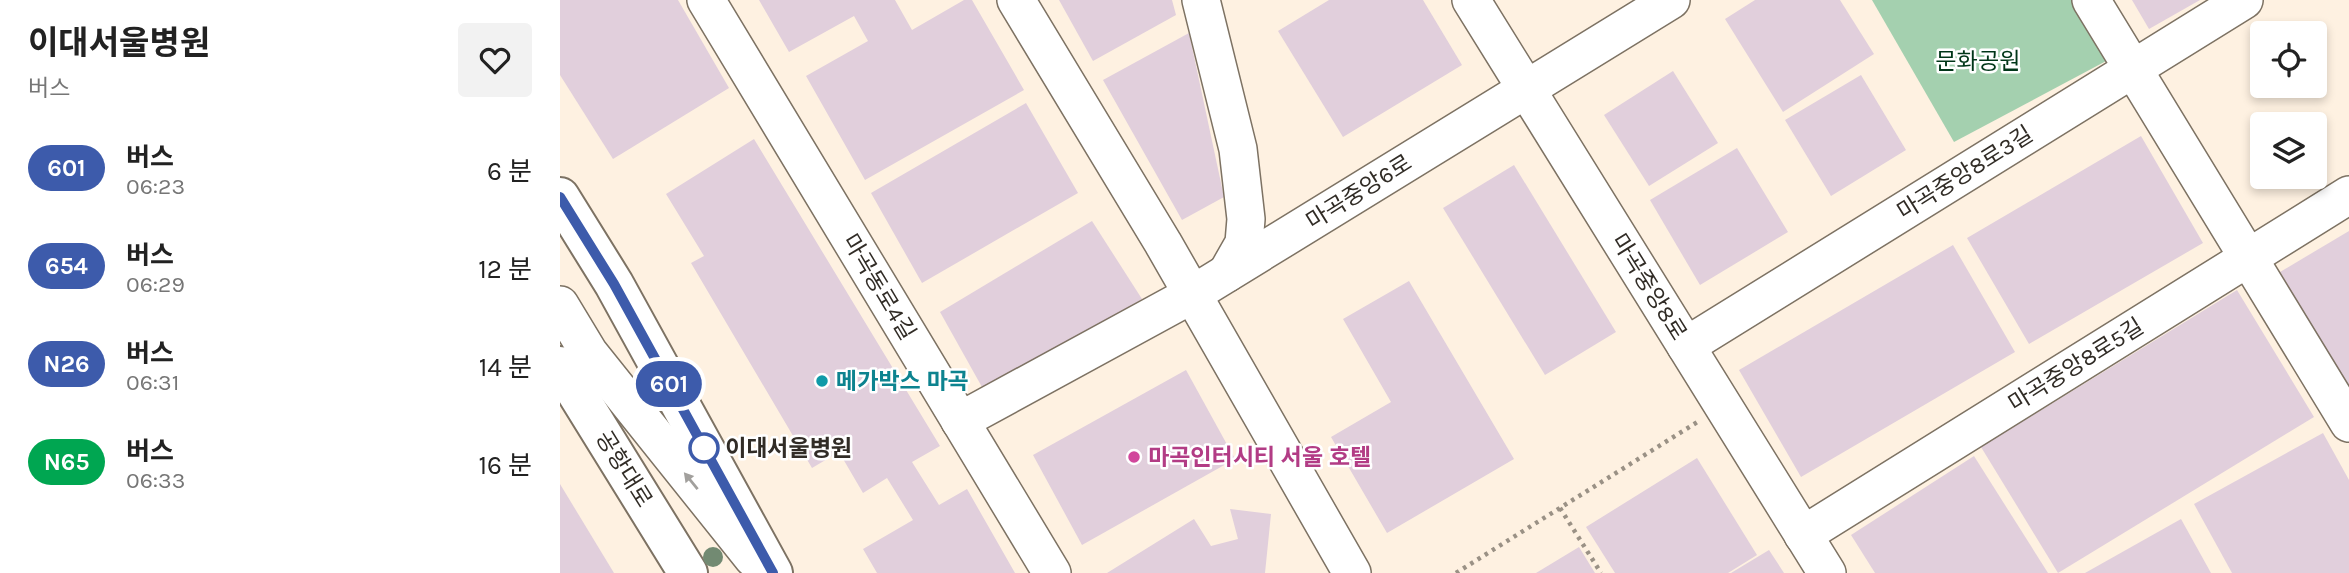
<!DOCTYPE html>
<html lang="ko">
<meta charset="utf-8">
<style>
body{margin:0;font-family:Karla,"Noto Sans KR",sans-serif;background:#f2f2f2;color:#222;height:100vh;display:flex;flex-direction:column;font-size:26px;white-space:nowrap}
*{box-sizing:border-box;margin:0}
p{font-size:23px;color:#767676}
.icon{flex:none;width:38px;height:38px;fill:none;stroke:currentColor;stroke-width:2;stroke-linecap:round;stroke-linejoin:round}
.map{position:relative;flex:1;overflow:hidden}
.sheet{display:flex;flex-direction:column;background:#fff;width:560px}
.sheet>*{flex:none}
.badge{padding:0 14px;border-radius:23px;font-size:24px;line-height:46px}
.tools{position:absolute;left:1690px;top:21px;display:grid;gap:14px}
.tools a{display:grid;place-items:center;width:77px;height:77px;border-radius:7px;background:#fff;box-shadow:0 4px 10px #0003;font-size:35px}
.map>.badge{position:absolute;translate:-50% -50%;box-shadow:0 0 0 4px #fff}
.round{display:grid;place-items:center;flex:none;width:74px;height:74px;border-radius:7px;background:#f2f2f2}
.head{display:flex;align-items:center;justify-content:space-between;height:119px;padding:0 28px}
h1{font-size:33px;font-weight:700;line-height:52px}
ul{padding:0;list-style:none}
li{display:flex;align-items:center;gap:21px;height:98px;padding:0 28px}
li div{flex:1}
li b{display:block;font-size:26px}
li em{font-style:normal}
li .badge{min-width:77px;font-weight:700;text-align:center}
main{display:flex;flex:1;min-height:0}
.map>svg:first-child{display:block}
.green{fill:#a4d0af}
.building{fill:#e1cfdc}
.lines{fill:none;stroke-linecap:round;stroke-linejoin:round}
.minor-casing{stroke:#7d7263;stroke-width:40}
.major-casing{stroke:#7d7263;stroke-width:42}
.path{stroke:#9a9185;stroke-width:4.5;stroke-dasharray:3.5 5;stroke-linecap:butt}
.minor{stroke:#fff;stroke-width:37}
.major{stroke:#fff;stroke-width:38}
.tree{fill:#728a72}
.oneway{fill:#a2a09d}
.line-casing{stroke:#fff;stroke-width:16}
.line{stroke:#3d5bab;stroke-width:10}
.culture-dot{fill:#0f9aa8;stroke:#fff;stroke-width:2.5}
.stop-dot{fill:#fff;stroke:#3d5bab;stroke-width:3.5}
.hotel-dot{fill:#d1479c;stroke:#fff;stroke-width:2.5}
.labels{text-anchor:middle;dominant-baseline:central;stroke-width:5;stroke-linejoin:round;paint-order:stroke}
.park-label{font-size:23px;fill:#003618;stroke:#fff}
.street-label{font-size:23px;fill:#312c26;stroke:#fff}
.culture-label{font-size:23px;font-weight:bold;fill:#0d838f;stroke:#fff;text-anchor:start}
.stop-label{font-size:23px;font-weight:bold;fill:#312c26;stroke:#fff;text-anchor:start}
.hotel-label{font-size:23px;font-weight:bold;fill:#b23c85;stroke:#fff;text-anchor:start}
</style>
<main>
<section class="sheet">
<div class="head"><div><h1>이대서울병원</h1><p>버스</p></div><a class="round"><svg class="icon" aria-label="heart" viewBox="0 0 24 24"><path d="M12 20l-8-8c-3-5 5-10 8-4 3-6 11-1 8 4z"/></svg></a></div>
<ul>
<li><span class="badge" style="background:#3d5bab;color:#fff">601</span><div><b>버스</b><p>06:23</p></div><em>6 분</em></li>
<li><span class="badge" style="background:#3d5bab;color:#fff">654</span><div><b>버스</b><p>06:29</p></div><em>12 분</em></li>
<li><span class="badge" style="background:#3d5bab;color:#fff">N26</span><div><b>버스</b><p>06:31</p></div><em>14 분</em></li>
<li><span class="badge" style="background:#00a651;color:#fff">N65</span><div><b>버스</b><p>06:33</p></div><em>16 분</em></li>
</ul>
</section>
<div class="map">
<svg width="1789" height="573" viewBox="0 0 1789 573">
<rect width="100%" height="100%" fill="#fef1e1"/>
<!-- green -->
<path class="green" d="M1312,0h200l36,60 -154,82z"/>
<!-- building -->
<g class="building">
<path d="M0,0h118l51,88 -116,71 -53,-84z"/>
<path d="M199,0h136l17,30 52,-30h8l52,90 -159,90 -59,-104 62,-35 -14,-25 -65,36z"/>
<path d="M499,0h113l4,15 -83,46z"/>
<path d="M769,0h94l39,65 -119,72 -65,-106z"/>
<path d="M1195,0h85l34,54 -91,58 -58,-93z"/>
<path d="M1572,0h68l-51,29z"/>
<path d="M629,33l35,164 -42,23 -79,-140z"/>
<path d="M1113,71l45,72 -69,43 -45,-71z"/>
<path d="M1301,75l45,75 -75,46 -46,-76z"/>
<path d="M466,103l52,90 -156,90 -51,-90z"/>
<path d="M1581,136l62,107 -174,101 -62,-106z"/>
<path d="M194,139l186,307 -28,16 27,43 28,-16 48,84h-138l-14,-24 50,-29 -26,-42 -24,15 -24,-41 -27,16 -121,-205 13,-7 -38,-62z"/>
<path d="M1177,148l51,84 -88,53 -50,-85z"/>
<path d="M954,165l102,167 -71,43 -102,-167z"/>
<path d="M532,221l50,78 -155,97 -47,-84z"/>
<path d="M1789,231v158l-69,-117z"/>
<path d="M1393,245l62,107 -214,125 -62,-107z"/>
<path d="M849,281l105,178 -127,74 -56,-96 60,-35 -48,-83z"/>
<path d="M1677,290l77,127 -256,156 -77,-126z"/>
<path d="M626,370l49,89 -153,86 -49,-90z"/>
<path d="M1763,433l26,47v93h-117l-38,-69z"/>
<path d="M1414,456l74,117h-173l-24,-38z"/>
<path d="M1137,458l60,97 -29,18h-113l-29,-46z"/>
<path d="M0,484l54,89h-54z"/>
<path d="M670,509l41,5 -6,59h-158l87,-54 17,27 27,-7z"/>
<path d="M1621,519l30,54h-126z"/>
<path d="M1019,547l16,26h-59z"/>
<path d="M1209,550l15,23h-53z"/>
</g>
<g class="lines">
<defs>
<g id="minor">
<path d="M146,0l346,573"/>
<path d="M456,0l147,243 189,330"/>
<path d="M641,0l37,149 8,70 -2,24 -17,30"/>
<path d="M911,0l356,573"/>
<path d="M1531,0l258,423"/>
<path d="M0,305l29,48 164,205"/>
<path d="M1126,346l558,-346"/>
<path d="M400,421l233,-127 478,-294"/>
<path d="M1243,535l546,-340"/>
</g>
<g id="major">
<path d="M0,197l54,87 159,289"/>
<path d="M0,366l128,207"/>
</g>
</defs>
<!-- minor casing -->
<use href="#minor" class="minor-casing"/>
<!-- major casing -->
<use href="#major" class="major-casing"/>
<!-- path -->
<g class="path">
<path d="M1000,508l41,65"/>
<path d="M896,573l243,-152"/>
</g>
<!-- minor -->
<use href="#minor" class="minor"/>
<!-- major -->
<use href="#major" class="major"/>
</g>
<!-- trees -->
<circle class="tree" cx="153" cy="557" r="10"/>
<!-- one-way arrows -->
<defs><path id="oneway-solid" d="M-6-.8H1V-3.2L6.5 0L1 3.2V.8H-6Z" transform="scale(1.75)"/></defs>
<use class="oneway" href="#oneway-solid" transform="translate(131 481) rotate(-129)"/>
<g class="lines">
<defs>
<path id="line" d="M0,197l54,87 159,289"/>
</defs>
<!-- line casing -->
<use href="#line" class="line-casing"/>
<!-- line -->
<use href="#line" class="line"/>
</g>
<!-- markers -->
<circle class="culture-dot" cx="262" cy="381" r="7"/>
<circle class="stop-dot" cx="144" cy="448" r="14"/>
<circle class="hotel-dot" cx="574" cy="457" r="7"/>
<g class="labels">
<!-- park labels -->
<g class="park-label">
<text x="1418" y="61">문화공원</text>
</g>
<!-- street labels -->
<g class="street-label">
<text transform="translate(1405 173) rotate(-32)">마곡중앙8로3길</text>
<text transform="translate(799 192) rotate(-32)">마곡중앙6로</text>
<text transform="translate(319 287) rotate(59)">마곡동로4길</text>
<text transform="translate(1089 287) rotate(58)">마곡중앙8로</text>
<text transform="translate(1516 365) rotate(-32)">마곡중앙8로5길</text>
<text transform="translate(64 469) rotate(58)">공항대로</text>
</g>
<!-- culture labels -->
<g class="culture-label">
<text x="276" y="381">메가박스 마곡</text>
</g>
<!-- stop labels -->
<g class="stop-label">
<text x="165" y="448">이대서울병원</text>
</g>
<!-- hotel labels -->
<g class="hotel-label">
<text x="588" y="457">마곡인터시티 서울 호텔</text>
</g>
</g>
</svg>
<div class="tools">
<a><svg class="icon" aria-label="locate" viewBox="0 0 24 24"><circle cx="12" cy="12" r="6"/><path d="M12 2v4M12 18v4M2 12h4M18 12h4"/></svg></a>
<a><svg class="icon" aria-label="layers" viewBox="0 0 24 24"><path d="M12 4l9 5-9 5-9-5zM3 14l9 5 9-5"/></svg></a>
</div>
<b class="badge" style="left:109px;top:384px;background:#3d5bab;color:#fff">601</b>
</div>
</main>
